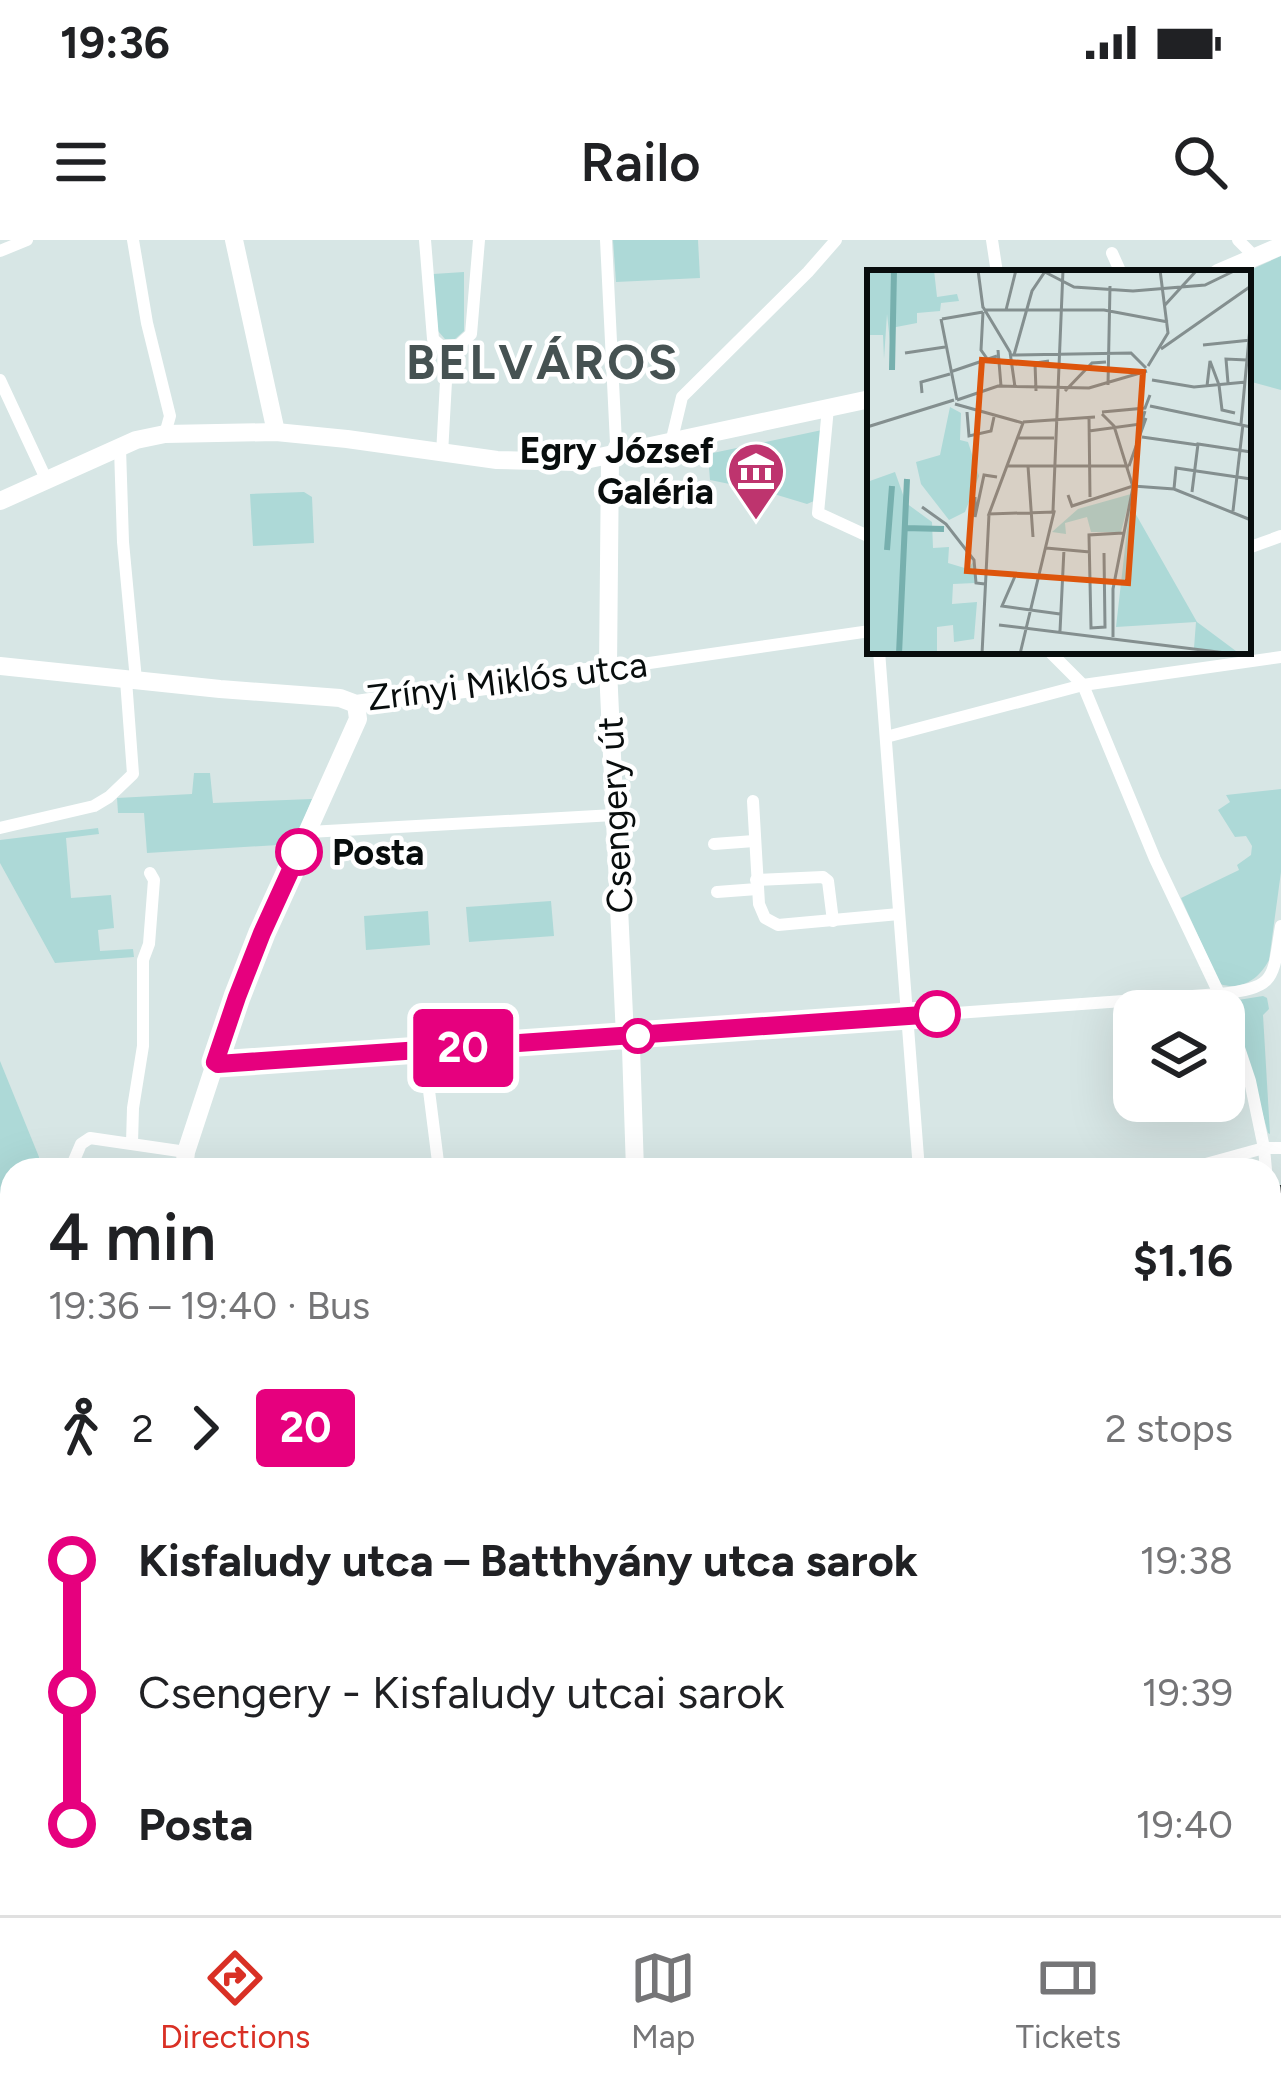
<!DOCTYPE html>
<meta charset="utf-8">
<style>
body{margin:0;font-family:Figtree,sans-serif;background:#f2f2f2;color:#202124;height:100vh;display:flex;flex-direction:column;font-size:45px;white-space:nowrap}
*{box-sizing:border-box;margin:0}
p{font-size:39px;color:#757577}
.icon{flex:none;width:66px;height:66px;fill:none;stroke:currentColor;stroke-width:2;stroke-linecap:round;stroke-linejoin:round}
.map{position:relative;flex:1;overflow:hidden}
.details{position:absolute;left:0px;top:918px;width:1281px;height:759px;display:flex;flex-direction:column;background:#fff;border-radius:36px 36px 0 0;box-shadow:0 12px 48px #0002}
.details>*{flex:none}
.badge{padding:0 24px;border-radius:9px;font-size:42px;line-height:78px}
.controls{position:absolute;left:1113px;top:750px;display:grid;gap:24px}
.controls a{display:grid;place-items:center;width:132px;height:132px;border-radius:24px;background:#fff;box-shadow:0 12px 48px #0002;font-size:60px}
.map>.badge{position:absolute;translate:-50% -50%;box-shadow:0 0 0 6px #fff}
.legs{display:flex;align-items:center;gap:18px;height:132px;padding:0 48px;font-size:39px}
.legs p{margin-inline-start:auto}
.summary{display:flex;align-items:center;justify-content:space-between;height:204px;padding:0 48px}
h1{font-size:66px;font-weight:600;line-height:90px}
ul{padding:0 48px;list-style:none}
li{display:flex;align-items:center;gap:42px;height:132px;font-size:45px}
li i{display:grid;place-items:center;width:18px;height:100%;margin:0 15px;background:currentColor}
li i::after{content:'';width:30px;height:30px;margin:-15px;border:9px solid;border-radius:50%;background:#fff}
li p{margin-inline-start:auto}
li:first-child i{background:linear-gradient(#0000 50%,currentColor 0)}
li:last-child i{background:linear-gradient(currentColor 50%,#0000 0)}
.status{display:flex;justify-content:space-between;align-items:center;height:84px;padding:0 60px;background:#fff;direction:ltr}
.status svg{height:33px;fill:currentColor}
header{display:flex;justify-content:space-between;align-items:center;height:156px;padding:0 48px;background:#fff;font-size:54px;font-weight:600}
.tabs{display:flex;justify-content:space-around;align-items:center;height:168px;border-top:3px solid #e0e0e0;background:#fff;font-size:33px;color:#757577}
.tabs a{display:grid;justify-items:center;gap:6px}
.tabs .selected{color:#d93025}
.map>svg:first-child{display:block}
.green{fill:#add9d7}
.lines{fill:none;stroke-linecap:round;stroke-linejoin:round}
.street{stroke:#fff;stroke-width:12}
.secondary{stroke:#fff;stroke-width:18}
.rail-casing{stroke:#262d2c;stroke-width:8}
.rail{stroke:#fff;stroke-width:3;stroke-dasharray:9;stroke-linecap:butt}
.line-1-casing{stroke:#fff;stroke-width:27}
.line-1{stroke:#e6007e;stroke-width:18}
.stop-1-dot{fill:#fff;stroke:#e6007e;stroke-width:6}
.labels{text-anchor:middle;dominant-baseline:central;stroke-width:9;stroke-linejoin:round;paint-order:stroke}
.poi-label{font-size:36px;font-weight:bold;fill:#080d0d;stroke:#fff;text-anchor:end}
.street-label{font-size:36px;fill:#080d0d;stroke:#fff}
.stop-label{font-size:36px;font-weight:bold;fill:#080d0d;stroke:#fff;text-anchor:start}
.district-label{font-size:48px;font-weight:bold;letter-spacing:3px;fill:#465252;stroke:#fff}
.inset-river{fill:none;stroke:#77b0ae;stroke-width:6}
.inset-road{fill:none;stroke:#848f8f;stroke-width:3}
.view{fill:#dd550c;fill-opacity:0.15;stroke:#dd550c;stroke-width:6}
.inset-edge{fill:none;stroke:#080d0d;stroke-width:6}
</style>
<div class="status"><b>19:36</b><svg viewBox="0 0 49 12"><path d="M0 12V9h3v3zM5 12V6h3v6zM10 12V3h3v9zM15 12V0h3v12zM26 1h20v11H26zM47 4h2v5h-2z"/></svg></div>
<header><svg class="icon" aria-label="menu" viewBox="0 0 24 24"><path d="M4 6h16M4 12h16M4 18h16"/></svg>Railo<svg class="icon" aria-label="search" viewBox="0 0 24 24"><circle cx="10" cy="10" r="6"/><path d="M15 15l6 6"/></svg></header>
<div class="map">
<svg width="1281" height="1675" viewBox="0 0 1281 1675">
<rect width="100%" height="100%" fill="#d7e6e5"/>
<!-- green -->
<g class="green">
<path d="M613,0h85l2,38 -84,4z"/>
<path d="M1281,16v134l-33,-9v-108h-4z"/>
<path d="M464,32v59l-9,8h-10l-7,-8 -5,-57z"/>
<path d="M822,190l-8,71 -7,3 -43,-13 -54,-11 -2,-26z"/>
<path d="M304,252l8,5 2,46 -61,3 -3,-52z"/>
<path d="M194,533h16l3,30 99,-4 -18,45 -147,9 -3,-40h-26l-1,-15 75,-4z"/>
<path d="M1281,549v83l-12,88c-10,19 -27,31 -49,24l-39,-86 58,-28 -2,-5 14,-10 1,-9 -6,-10 -11,1 -17,-27 12,-8 -4,-7z"/>
<path d="M98,588l1,6 -33,4 5,60 40,-3 3,33 -16,2 2,21 33,-2 1,8 -79,6 -55,-100v-23z"/>
<path d="M551,661l3,35 -85,6 -3,-35z"/>
<path d="M428,671l2,34 -64,5 -2,-34z"/>
<path d="M1263,756l4,2 2,11 -6,6 7,119 -2,-1 -35,-126 5,-7z"/>
<path d="M0,821l39,96 -1,13h-26v153l-12,8z"/>
<path d="M1281,1048v627h-89l1,-10h76v-616z"/>
</g>
<g class="lines">
<!-- street -->
<g class="street">
<path d="M133,0l14,83 23,93 -5,18"/>
<path d="M425,0l8,99 8,7 6,17 -5,91"/>
<path d="M606,0l10,203 -6,13"/>
<path d="M992,0l5,33"/>
<path d="M1238,0l17,17"/>
<path d="M0,11l27,-11"/>
<path d="M1112,13l9,20"/>
<path d="M441,106l18,-1 12,-11 8,-94"/>
<path d="M0,140l47,101"/>
<path d="M828,168l-10,105 52,24"/>
<path d="M671,203l11,-46 126,-125 28,-32"/>
<path d="M120,208l3,94 13,138"/>
<path d="M1248,308l33,-12"/>
<path d="M879,411l40,519"/>
<path d="M1049,411l34,34 72,174 70,147 25,75 14,67 2,22"/>
<path d="M608,429l262,-38"/>
<path d="M886,497l197,-52 198,-28"/>
<path d="M753,561l6,103 6,14 13,7 121,-11"/>
<path d="M0,588l94,-22 15,-9 24,-23 -7,-94"/>
<path d="M309,592l305,-17"/>
<path d="M714,604l40,-3"/>
<path d="M756,640l67,-3 5,4 5,40"/>
<path d="M717,652l40,-3"/>
<path d="M424,811l15,119"/>
<path d="M215,822l8,4 997,-72c58,-7 52,-15 61,-68"/>
<path d="M132,903l1,-35 10,-62v-86l6,-16 5,-64 -4,-7"/>
<path d="M70,930l11,-26 9,-6 96,14"/>
<path d="M1184,930l80,-22h17"/>
<path d="M0,1527l12,14"/>
<path d="M71,1665l1,10"/>
<path d="M759,1665v10"/>
<path d="M969,1665l1,10"/>
<path d="M1090,1665l1,10"/>
<path d="M385,1675l4,-9"/>
<path d="M1169,1675l1,-10"/>
</g>
<!-- secondary -->
<g class="secondary">
<path d="M234,0l42,192"/>
<path d="M1218,33l63,-27"/>
<path d="M610,217l-2,212 17,368 6,11 4,122"/>
<path d="M0,261l136,-61 29,-6 111,-2 71,7 150,21 79,2 294,-63"/>
<path d="M0,426l220,23 120,9 16,6 252,-35"/>
<path d="M184,930l2,-18 51,-155 25,-64 96,-214 -2,-15"/>
<path d="M142,1665l1,10"/>
<path d="M566,1675l3,-10"/>
</g>
<defs>
<g id="rail">
<path d="M1269,951l12,-2"/>
<path d="M0,1476l12,13"/>
<path d="M160,1665l7,10"/>
<path d="M340,1675l4,-10"/>
</g>
</defs>
<!-- rail casing -->
<use href="#rail" class="rail-casing"/>
<!-- rail -->
<use href="#rail" class="rail"/>
</g>
<g class="lines">
<defs>
<path id="line-1" d="M299,612l-37,81 -25,64 -22,65 3,2 719,-50"/>
</defs>
<!-- line-1 casing -->
<use href="#line-1" class="line-1-casing"/>
<!-- line-1 -->
<use href="#line-1" class="line-1"/>
</g>
<!-- icons -->
<defs>
<symbol id="museum-pin" viewBox="-11 -11 22 30"><path d="M0 17L-7.5 6A9.5 9.5 0 1 1 7.5 6Z" fill="#be346e" stroke="#fff"/><path d="M0-6L6-3V-2H-6V-3ZM-5-1h2V3h-2ZM-1-1h2V3h-2ZM3-1h2V3H3ZM-6 4H6V6H-6Z" fill="#fff"/></symbol>
</defs>
<g fill-rule="evenodd">
<use href="#museum-pin" x="723" y="198" width="66" height="90"/>
</g>
<!-- markers -->
<g class="stop-1-dot">
<circle cx="299" cy="612" r="21"/>
<circle cx="937" cy="774" r="21"/>
<circle cx="638" cy="796" r="15"/>
</g>
<g class="labels">
<!-- poi labels -->
<g class="poi-label">
<text x="714" y="210">Egry József<tspan x="714" dy="41">Galéria</tspan></text>
</g>
<!-- street labels -->
<g class="street-label">
<text transform="translate(507 441) rotate(-7)">Zrínyi Miklós utca</text>
<text transform="translate(615 575) rotate(-93)">Csengery út</text>
</g>
<!-- stop labels -->
<g class="stop-label">
<text x="332" y="612">Posta</text>
</g>
<!-- district labels -->
<g class="district-label">
<text x="543" y="122">BELVÁROS</text>
</g>
</g>
<!-- overview -->
<g transform="translate(867 30)">
<rect width="384" height="384" fill="#d7e6e5"/>
<path d="M0,0h67l3,27 20,-3 2,7 -18,2 -1,8 -23,2v10l-26,5 2,42 -6,-56 -3,45 -1,-24h-16zM83,137l11,6 -1,27 8,2 11,34 -14,36 -16,8 -28,-36 -5,-22 24,-7zM28,202l11,31 26,19 1,26 16,-1 -1,16 20,6 5,-7 2,21 -22,1 -1,20 25,-2 -3,37 -20,3 -1,-17 -16,2v27h-70v-172zM264,224l-10,38h-30l-4,-15 -22,6 1,11 -14,-2 26,-23zM263,234l67,118 43,32 -46,-6 2,-26 -80,5z" fill="#add9d7"/>
<path class="inset-river" d="M25,100l2,-100M37,258l40,1M20,280l5,-64M32,384l8,-175"/>
<path class="inset-road" d="M111,0l5,38M174,0l33,17 59,4 72,-6 31,-15M298,35l32,-35M116,37l27,45 5,35M118,40h119l64,12M139,40l10,-40M116,42l-2,38 7,10M74,49l16,81M75,49l41,-7M336,75l48,-5M294,79l90,-63M131,80l3,36M38,83l40,-6M144,85l120,-2 15,15M147,85l18,-64 14,-21M281,96l20,-33 -8,-63M83,102l47,-16M285,110l42,7 52,-5M361,113l-2,-24 21,1M241,115l2,-99M352,115l3,25 13,3M340,116l3,-25 9,24M169,121l-1,-28 14,-2M198,121l27,-28 14,-1M55,123l-1,-11 29,-8M90,130l41,-14 91,2 58,-17M88,134l68,19 -34,91 65,-2 -34,142M283,136l101,21M100,142l2,24 22,-5 3,-14M235,142l43,-4 5,-13M235,144l12,12 19,61 -20,102v48M222,147l1,80M156,152l72,-5M374,154l10,-107M0,157l87,-27M222,161l52,-7 4,-13M275,167l56,8M150,168h37M140,196h122M161,196l5,71M262,196l17,-48M307,219l2,-21 75,11M325,222l6,-48 53,8M201,225l4,11 61,-20 41,3 77,31M108,227v20l9,-42 13,2M55,237l24,17 28,36 2,23 9,1M186,241l10,-241M366,241l10,-87M179,278l44,4M237,283l1,74 -14,1 -2,-93 34,-2M149,304l-14,32 58,8M132,355l235,29M193,361l4,-82M115,384l7,-140"/>
<path class="view" d="M115,90l161,12 -15,211 -161,-12z"/>
<rect width="384" height="384" class="inset-edge"/>
</g>
</svg>
<div class="controls">
<a><svg class="icon" aria-label="layers" viewBox="0 0 24 24"><path d="M12 4l9 5-9 5-9-5zM3 14l9 5 9-5"/></svg></a>
</div>
<b class="badge" style="left:463px;top:808px;background:#e6007e;color:#fff">20</b>
<section class="details">
<div class="summary"><div><h1>4 min</h1><p>19:36 – 19:40 · Bus</p></div><b>$1.16</b></div>
<div class="legs"><svg class="icon" aria-label="walk" viewBox="0 0 24 24"><circle cx="13" cy="4" r="2"/><path d="M13 8l-2 6 4 7M11 14l-3 7M7 12l3-4h3l4 4"/></svg>2<svg class="icon" aria-label="forward" viewBox="0 0 24 24"><path d="M9 5l7 7-7 7"/></svg><b class="badge" style="background:#e6007e;color:#fff">20</b><p>2 stops</p></div>
<ul>
<li><i style="color:#e6007e"></i><b>Kisfaludy utca – Batthyány utca sarok</b><p>19:38</p></li>
<li><i style="color:#e6007e"></i><span>Csengery - Kisfaludy utcai sarok</span><p>19:39</p></li>
<li><i style="color:#e6007e"></i><b>Posta</b><p>19:40</p></li>
</ul>
</section>
</div>
<nav class="tabs">
<a class="selected"><svg class="icon" aria-label="directions" viewBox="0 0 24 24"><path d="M12 3l9 9-9 9-9-9zM9 14v-3h6M13 9l2 2-2 2"/></svg>Directions</a>
<a><svg class="icon" aria-label="map" viewBox="0 0 24 24"><path d="M3 6l6-2 6 2 6-2v14l-6 2-6-2-6 2zM9 4v14M15 6v14"/></svg>Map</a>
<a><svg class="icon" aria-label="tickets" viewBox="0 0 24 24"><path d="M3 7h18v10H3zM15 7v10"/></svg>Tickets</a>
</nav>
